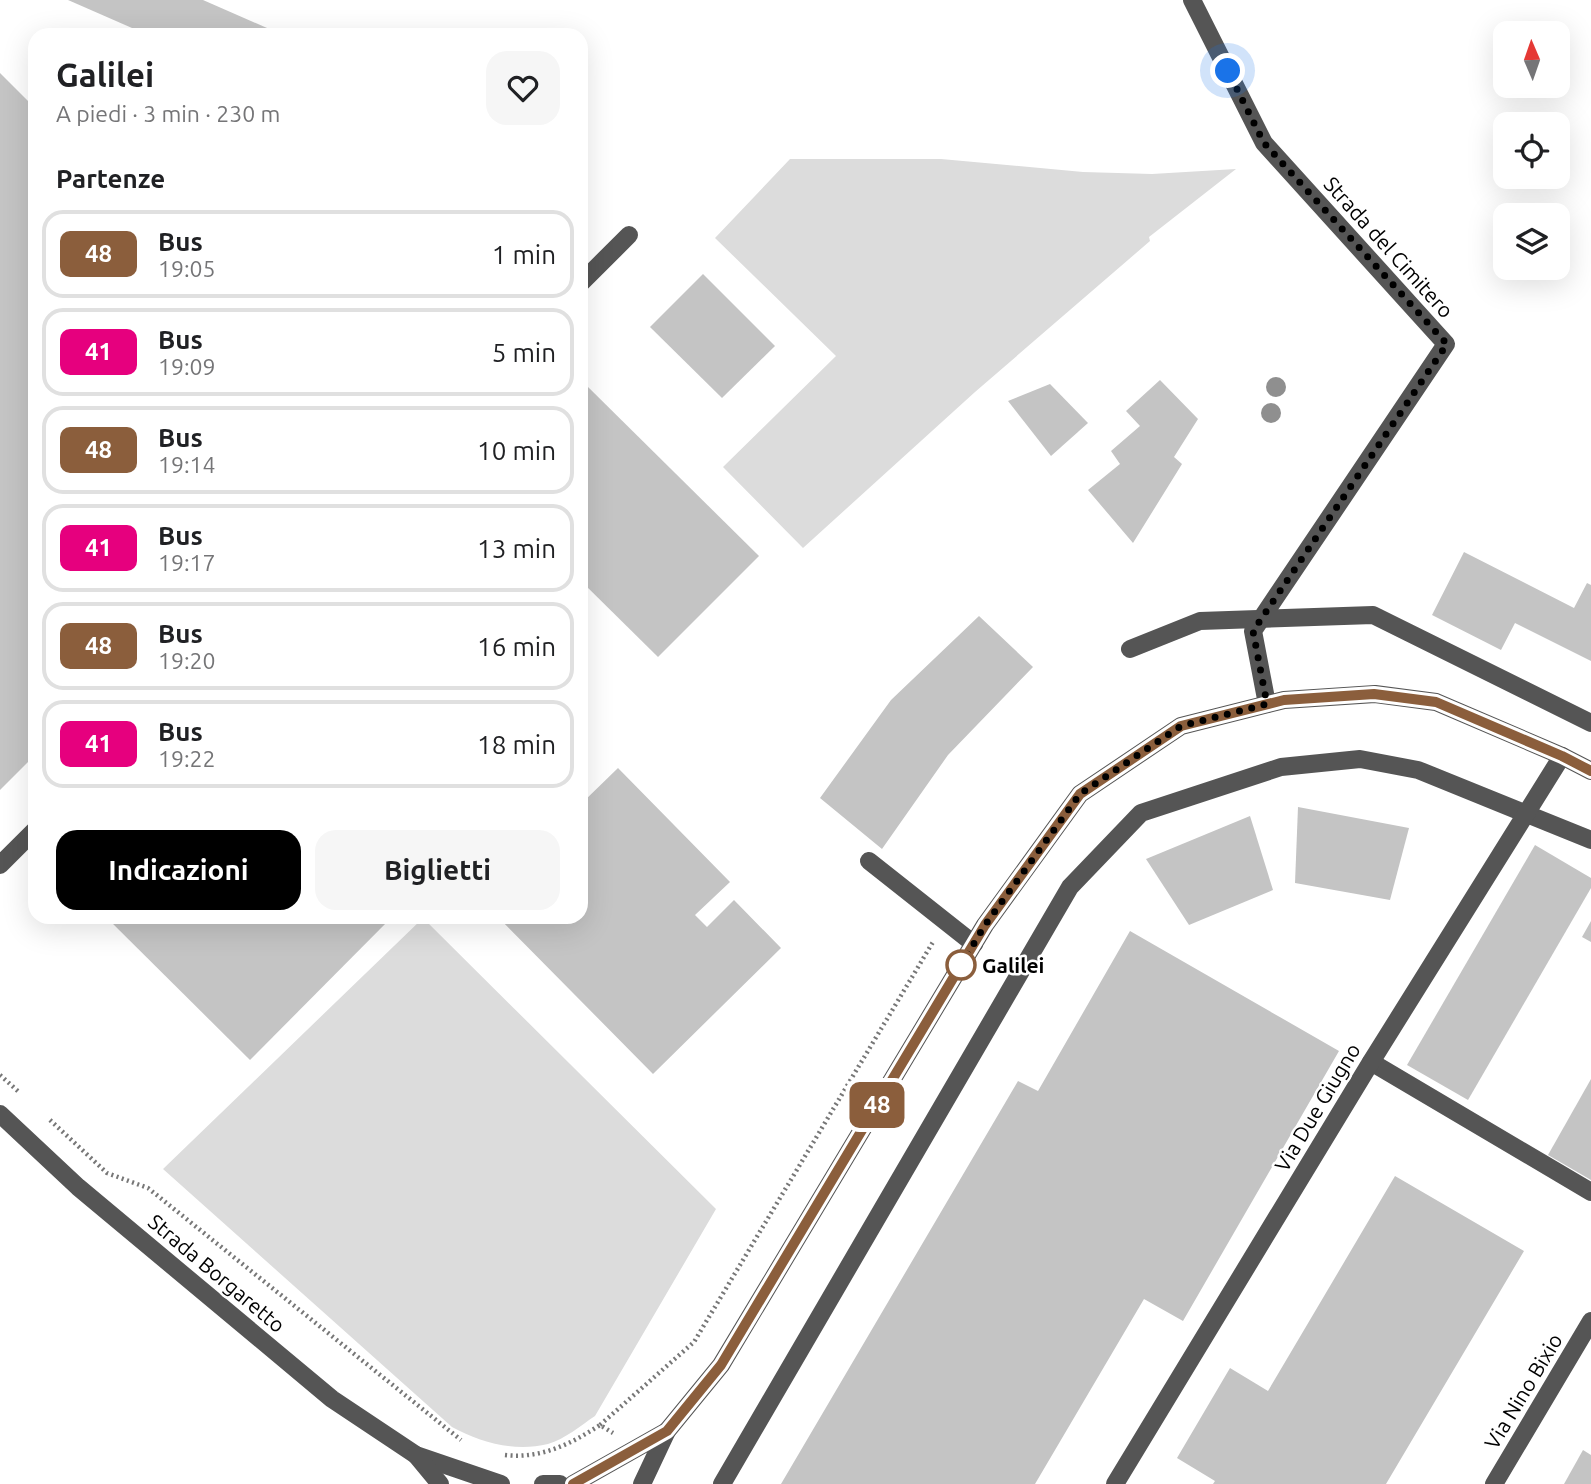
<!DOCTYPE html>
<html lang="it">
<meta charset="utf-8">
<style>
body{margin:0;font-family:Ubuntu,sans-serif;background:#f6f6f6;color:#202124;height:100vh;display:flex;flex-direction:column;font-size:26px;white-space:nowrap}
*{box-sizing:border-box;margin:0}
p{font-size:23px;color:#757577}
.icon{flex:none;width:38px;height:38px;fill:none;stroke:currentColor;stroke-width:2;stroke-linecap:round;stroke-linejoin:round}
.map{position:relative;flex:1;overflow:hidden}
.side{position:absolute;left:28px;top:28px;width:560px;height:896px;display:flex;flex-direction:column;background:#fff;border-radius:21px;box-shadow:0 7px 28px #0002}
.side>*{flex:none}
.badge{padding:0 14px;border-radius:10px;font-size:24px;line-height:46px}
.needle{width:46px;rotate:358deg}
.tools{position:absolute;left:1493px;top:21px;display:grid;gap:14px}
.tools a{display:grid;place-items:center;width:77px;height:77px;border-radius:14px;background:#fff;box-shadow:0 7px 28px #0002;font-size:35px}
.you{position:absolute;width:35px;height:35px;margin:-18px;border:5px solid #fff;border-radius:50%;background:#1a73e8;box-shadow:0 0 0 10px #1a73e833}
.map>.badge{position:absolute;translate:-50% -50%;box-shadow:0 0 0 4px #fff}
h2{padding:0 28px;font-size:26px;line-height:63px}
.round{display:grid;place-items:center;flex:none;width:74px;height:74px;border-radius:21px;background:#f6f6f6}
.headline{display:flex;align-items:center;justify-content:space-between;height:119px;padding:0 28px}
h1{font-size:33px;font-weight:600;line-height:52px}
.cta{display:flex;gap:14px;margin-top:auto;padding:14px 28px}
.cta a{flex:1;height:80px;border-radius:21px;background:#000;color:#fff;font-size:28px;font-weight:600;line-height:80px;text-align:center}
.cta a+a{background:#f6f6f6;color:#202124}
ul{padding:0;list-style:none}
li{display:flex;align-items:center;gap:21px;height:88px;margin:0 14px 10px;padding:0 14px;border:4px solid #e0e0e0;border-radius:21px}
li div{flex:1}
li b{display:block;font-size:26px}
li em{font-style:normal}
li .badge{min-width:77px;font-weight:700;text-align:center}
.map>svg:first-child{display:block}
.green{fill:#dcdcdc}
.building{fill:#c4c4c4}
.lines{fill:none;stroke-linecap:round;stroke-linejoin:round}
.path{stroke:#777;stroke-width:4.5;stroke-dasharray:2 3.5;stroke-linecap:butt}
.minor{stroke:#555;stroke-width:18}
.tree{fill:#8f8f8f}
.line-casing{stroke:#fff;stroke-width:16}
.line{stroke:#8b5e3c;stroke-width:10}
.walk{stroke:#000;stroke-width:7;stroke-dasharray:0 12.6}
.stop-dot{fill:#fff;stroke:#8b5e3c;stroke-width:3.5}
.labels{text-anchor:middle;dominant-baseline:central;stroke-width:5;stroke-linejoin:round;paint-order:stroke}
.street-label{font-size:21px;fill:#000;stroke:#fff}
.stop-label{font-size:21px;font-weight:bold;fill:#000;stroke:#fff;text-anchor:start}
</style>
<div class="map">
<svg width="1591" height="1484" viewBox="0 0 1591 1484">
<rect width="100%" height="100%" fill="#fff"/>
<!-- green -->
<g class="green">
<path d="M790,159h151l142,13 69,2 84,-5 -87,68 1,4 -175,151 -172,156 -80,-81 113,-111 -121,-118z"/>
<path d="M423,918l293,291 -121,207c-15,10 -30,23 -47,28 -33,8 -67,-1 -96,-17l-289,-258z"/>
</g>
<!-- building -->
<g class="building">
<path d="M68,0h135l80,35h-135z"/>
<path d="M0,73l35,35v647l-35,35z"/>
<path d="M703,274l72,72 -53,52 -72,-71z"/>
<path d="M1160,380l38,39 -24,38 8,7 -49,79 -45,-53 32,-26 -9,-13 29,-25 -14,-15z"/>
<path d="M1050,384l38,39 -37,33 -43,-55z"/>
<path d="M587,386l172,170 -101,101 -77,-76v-189z"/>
<path d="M1464,552l110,56 13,-25 4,2v76l-76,-38 -14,27 -69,-35z"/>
<path d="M979,616l54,51 -85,88 -66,94 -62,-51 71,-98z"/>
<path d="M618,768l112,114 -35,33 12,12 27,-27 47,48 -128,126 -155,-157h83v-113z"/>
<path d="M1298,807l111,21 -19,72 -95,-17z"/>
<path d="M1250,816l23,74 -84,35 -43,-66z"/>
<path d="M1535,845l56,33v10l-123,212 -61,-35z"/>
<path d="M106,917h286l-142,143z"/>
<path d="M1591,921v21l-9,-5z"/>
<path d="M1130,931l209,120 -156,270 -39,-22 -109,185h-254l237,-403 20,10z"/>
<path d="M1591,1079v101l-43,-25z"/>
<path d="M1395,1176l129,75 -138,233h-173l2,-3 -38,-23 53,-90 38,23z"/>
<path d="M1583,1450l8,5v29h-27z"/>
</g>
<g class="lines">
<!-- path -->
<g class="path">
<path d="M0,1075l20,18"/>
<path d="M50,1120l57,53 41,15 313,252"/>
<path d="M600,1425l94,-83 239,-400"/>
<path d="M505,1455c36,4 66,-11 95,-30l13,8"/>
</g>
<!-- minor -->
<g class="minor">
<path d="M1192,0l72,143 182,201 -193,287 14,73"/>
<path d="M581,283l48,-48"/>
<path d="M1130,649l70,-28 173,-6 218,108"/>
<path d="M869,861l105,83"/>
<path d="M0,865l35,-35"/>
<path d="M1371,1062l220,130"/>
<path d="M0,1114l78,73 254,212 84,56 85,29"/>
<path d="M416,1455l24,29"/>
<path d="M543,1484h17"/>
<path d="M573,1484l94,-53"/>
<path d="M642,1484l25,-53 54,-66 264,-440 95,-131 101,-68 103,-26 91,-6 61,8 126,54 29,15"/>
<path d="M722,1484l348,-597 71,-74 140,-46 79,-8 58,11 173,70"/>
<path d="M1115,1484l256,-422 191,-306"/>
<path d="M1494,1484l97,-163"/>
</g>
</g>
<!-- trees -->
<g class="tree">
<circle cx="1276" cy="387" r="10"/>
<circle cx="1271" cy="413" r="10"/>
</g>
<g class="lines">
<defs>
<path id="line" d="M573,1484l94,-53 54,-66 264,-440 95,-131 101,-68 103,-26 90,-6 62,8 126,54 29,15"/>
</defs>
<!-- line casing -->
<use href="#line" class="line-casing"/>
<!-- line -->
<use href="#line" class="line"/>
<!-- walk -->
<path class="walk" d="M961,965l24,-40 95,-131 101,-68 86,-22 -14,-73 194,-287 -183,-201 -36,-72"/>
</g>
<!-- markers -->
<circle class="stop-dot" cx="961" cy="965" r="14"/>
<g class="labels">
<!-- street labels -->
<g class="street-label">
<text transform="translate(1389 247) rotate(48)">Strada del Cimitero</text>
<text transform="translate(1317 1107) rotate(-59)">Via Due Giugno</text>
<text transform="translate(217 1273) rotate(40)">Strada Borgaretto</text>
<text transform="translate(1523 1391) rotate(-59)">Via Nino Bixio</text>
</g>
<!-- stop labels -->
<g class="stop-label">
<text x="982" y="965">Galilei</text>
</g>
</g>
</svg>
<div class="tools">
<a><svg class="needle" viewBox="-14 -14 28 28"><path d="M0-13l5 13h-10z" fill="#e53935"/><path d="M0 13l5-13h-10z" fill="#757577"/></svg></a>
<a><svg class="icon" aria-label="locate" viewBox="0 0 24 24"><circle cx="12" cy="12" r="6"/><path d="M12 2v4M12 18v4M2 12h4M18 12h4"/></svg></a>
<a><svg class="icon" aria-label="layers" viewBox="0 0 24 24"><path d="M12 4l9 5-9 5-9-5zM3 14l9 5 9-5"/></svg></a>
</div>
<div class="you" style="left:1228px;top:71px"></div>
<b class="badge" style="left:877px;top:1105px;background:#8b5e3c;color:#fff">48</b>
<section class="side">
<div class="headline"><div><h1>Galilei</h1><p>A piedi · 3 min · 230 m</p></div><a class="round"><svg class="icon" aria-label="heart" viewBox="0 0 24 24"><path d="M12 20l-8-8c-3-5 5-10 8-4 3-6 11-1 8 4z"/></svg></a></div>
<h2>Partenze</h2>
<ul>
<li><span class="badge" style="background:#8b5e3c;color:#fff">48</span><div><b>Bus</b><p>19:05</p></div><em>1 min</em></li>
<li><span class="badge" style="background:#e6007e;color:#fff">41</span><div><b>Bus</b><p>19:09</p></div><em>5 min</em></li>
<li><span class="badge" style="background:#8b5e3c;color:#fff">48</span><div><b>Bus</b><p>19:14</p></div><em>10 min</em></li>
<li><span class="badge" style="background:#e6007e;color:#fff">41</span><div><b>Bus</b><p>19:17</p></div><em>13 min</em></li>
<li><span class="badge" style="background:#8b5e3c;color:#fff">48</span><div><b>Bus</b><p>19:20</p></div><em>16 min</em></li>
<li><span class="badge" style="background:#e6007e;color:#fff">41</span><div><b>Bus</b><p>19:22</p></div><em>18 min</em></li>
</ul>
<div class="cta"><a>Indicazioni</a><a>Biglietti</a></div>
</section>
</div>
